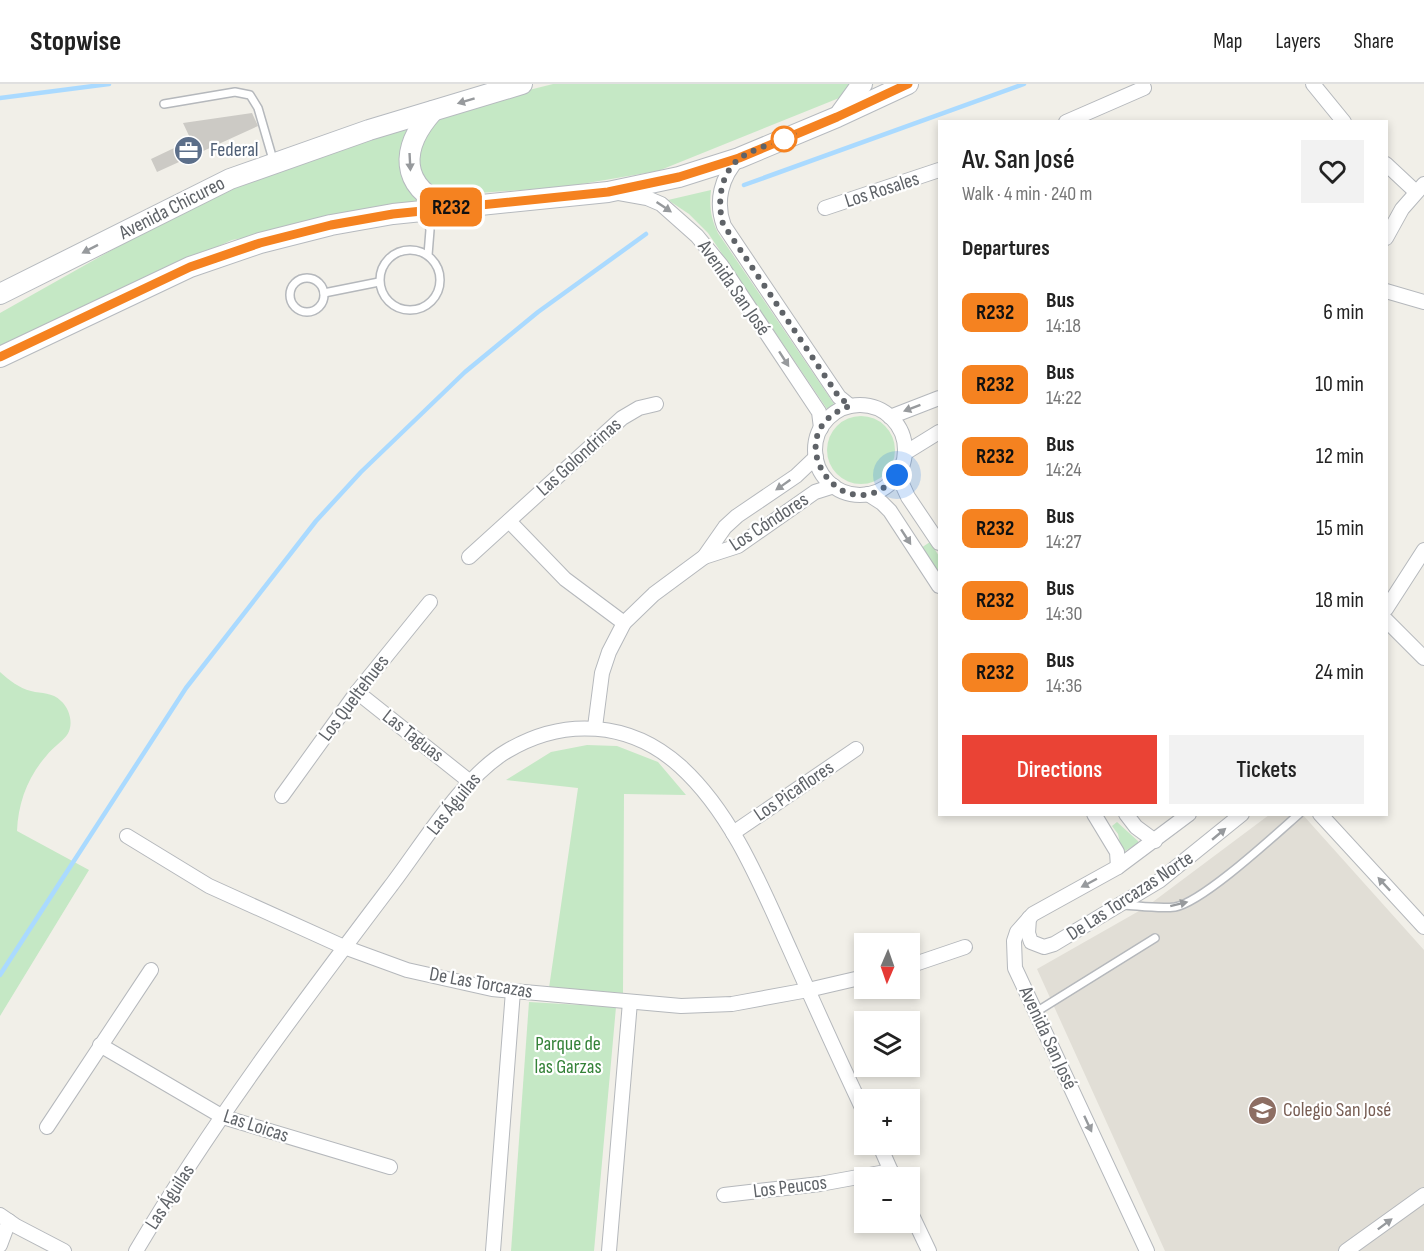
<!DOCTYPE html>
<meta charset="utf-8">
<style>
body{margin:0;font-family:"Sofia Sans Condensed",sans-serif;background:#f2f2f2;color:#222;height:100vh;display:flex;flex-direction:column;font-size:22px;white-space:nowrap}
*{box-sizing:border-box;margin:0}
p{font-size:20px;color:#767676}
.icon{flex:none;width:33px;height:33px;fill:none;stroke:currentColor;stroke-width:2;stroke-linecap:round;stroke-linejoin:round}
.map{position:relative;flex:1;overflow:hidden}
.panel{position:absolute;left:938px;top:36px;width:450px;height:696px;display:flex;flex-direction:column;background:#fff;border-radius:0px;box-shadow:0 3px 9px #0003}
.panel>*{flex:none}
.badge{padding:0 12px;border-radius:9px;font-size:21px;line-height:39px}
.needle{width:39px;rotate:182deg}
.buttons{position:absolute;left:854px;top:849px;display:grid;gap:12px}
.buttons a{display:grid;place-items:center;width:66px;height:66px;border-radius:0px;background:#fff;box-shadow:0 3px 9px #0003;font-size:30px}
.you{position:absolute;width:30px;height:30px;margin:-15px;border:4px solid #fff;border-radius:50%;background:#1a73e8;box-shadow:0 0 0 9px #1a73e833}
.map>.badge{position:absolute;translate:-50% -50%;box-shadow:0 0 0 3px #fff}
h2{padding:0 24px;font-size:22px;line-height:54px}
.round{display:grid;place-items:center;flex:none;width:63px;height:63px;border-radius:0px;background:#f2f2f2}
.headline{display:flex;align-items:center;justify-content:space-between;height:102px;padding:0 24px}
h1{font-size:28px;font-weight:600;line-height:45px}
.primary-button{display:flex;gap:12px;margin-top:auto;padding:12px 24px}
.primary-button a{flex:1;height:69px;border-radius:0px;background:#ea4335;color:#fff;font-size:24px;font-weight:600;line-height:69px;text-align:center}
.primary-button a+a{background:#f2f2f2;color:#222}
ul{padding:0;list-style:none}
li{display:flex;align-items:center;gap:18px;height:72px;padding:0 24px}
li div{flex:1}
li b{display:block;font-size:22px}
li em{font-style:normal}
li .badge{min-width:66px;font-weight:700;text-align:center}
header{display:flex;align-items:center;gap:36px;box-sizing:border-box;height:84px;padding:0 30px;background:#fff;border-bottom:2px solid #e0e0e0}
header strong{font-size:28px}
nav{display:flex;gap:33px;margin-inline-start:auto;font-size:21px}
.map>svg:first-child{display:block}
.education{fill:#e1ded6}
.green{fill:#c5e8c5}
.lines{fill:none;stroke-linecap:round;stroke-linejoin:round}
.stream{stroke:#aadaff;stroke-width:4.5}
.building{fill:#cccac5}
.service-casing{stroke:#b5b8bc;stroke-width:10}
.minor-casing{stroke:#b5b8bc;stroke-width:16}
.secondary-casing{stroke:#b6babf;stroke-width:22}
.service{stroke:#fff;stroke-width:7}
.minor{stroke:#fff;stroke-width:14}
.secondary{stroke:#fff;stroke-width:20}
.oneway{fill:#979a9d}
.line-casing{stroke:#fff;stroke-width:14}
.line{stroke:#f58220;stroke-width:9}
.walk{stroke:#5f6368;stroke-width:6;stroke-dasharray:0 10.8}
.stop-dot{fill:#fff;stroke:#f58220;stroke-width:3}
.labels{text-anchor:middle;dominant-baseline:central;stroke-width:4.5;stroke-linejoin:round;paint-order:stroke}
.service-label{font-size:20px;fill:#4e5e75;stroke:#fff;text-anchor:start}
.street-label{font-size:20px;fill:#5f6368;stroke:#fff}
.park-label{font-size:20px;fill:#348238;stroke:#fff}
.education-label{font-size:20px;fill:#785e54;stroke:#fff;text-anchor:start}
</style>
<header>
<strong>Stopwise</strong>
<nav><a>Map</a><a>Layers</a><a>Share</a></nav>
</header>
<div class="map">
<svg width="1424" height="1167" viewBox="0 0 1424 1167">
<rect width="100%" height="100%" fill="#f1efe8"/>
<!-- education -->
<path class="education" d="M1269,731h34l121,135v301h-259l-128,-282 109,-62z"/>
<!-- green -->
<g class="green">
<path d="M553,0h321l-216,87 -94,16 -85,6 -247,47 -232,106v-33l197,-111 145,-55 171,-53z"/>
<path d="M711,106c-2,16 0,29 7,43l116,171 -7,5 -119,-176 -19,-19 -21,-14z"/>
<circle cx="861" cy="366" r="34"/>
<path d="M930,458l9,14v18l-18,-26z"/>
<path d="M0,588c9,8 19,16 31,19 11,3 21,1 30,10 9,8 13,24 6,34 -5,7 -15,13 -20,20 -19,21 -29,48 -30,76l72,39 -89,146z"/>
<path d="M587,661l30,1 41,16 28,33 -62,-1 -1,199 -74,-5 29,-200 -72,-8 45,-28z"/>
<path d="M1117,738l21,19v2l-16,10 -4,-19 -6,-8z"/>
<path d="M529,918l87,5 -22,244h-83z"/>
</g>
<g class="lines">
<!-- stream -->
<g class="stream">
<path d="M0,14l109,-14"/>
<path d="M744,101l280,-101"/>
<path d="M0,891l186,-287 130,-167 45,-49 104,-100 73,-60 108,-78"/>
</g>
</g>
<!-- building -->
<path class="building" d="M252,29l6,13 -101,46 -6,-13 40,-19 -8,-17z"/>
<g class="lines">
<defs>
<g id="service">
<path d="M164,20l71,-12 15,3 8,13 16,55"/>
<path d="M426,128l4,18 -2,25"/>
<circle cx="410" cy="196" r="30"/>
<circle cx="307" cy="211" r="17"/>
<path d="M324,209l55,-11"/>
<path d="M1124,821c16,1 35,4 51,2 28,-5 100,-72 124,-93"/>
<path d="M1036,928l119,-74"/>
</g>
<g id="minor">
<path d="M1313,0l31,38"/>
<path d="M1066,38l78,-34"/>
<path d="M739,74c-18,19 -24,44 -15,68l115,171 11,9"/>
<path d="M1386,80l30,28"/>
<path d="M619,109l28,5 14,6 36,32 24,29 98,147 2,16"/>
<path d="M825,124l114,-38"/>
<path d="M1386,154l16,-29 22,-25"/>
<path d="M1386,207l38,11"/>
<circle cx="860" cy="366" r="45"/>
<path d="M890,333l49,-19"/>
<path d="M905,369l34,-21"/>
<path d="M898,391l10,22 31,46"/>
<path d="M868,410l14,9 8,8 49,75"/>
<path d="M509,437l56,58 59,44"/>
<path d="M469,473l153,-139 17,-10 17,-4"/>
<path d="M704,473l34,-11 77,-54 19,-6"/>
<path d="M1386,525l38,-59"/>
<path d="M1386,536l38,38"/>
<path d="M357,608l112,89"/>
<path d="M595,643l7,-54 7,-21 15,-29 30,-29 50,-37 21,-30 12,-11 59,-40 20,-19"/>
<path d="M282,712l75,-104 73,-90"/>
<path d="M1094,730l23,38 1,15"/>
<path d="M1126,730l10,13 19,14"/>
<path d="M1320,730l104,113"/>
<path d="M733,749l123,-84"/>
<path d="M127,752l82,50 135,61 63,23 85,19 189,17 51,-2 76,-14 56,-13"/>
<path d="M1029,834l-1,15 3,9 13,5 10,-3 105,-63 83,-67"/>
<path d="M909,882l56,-19"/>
<path d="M100,961l123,72 167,50"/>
<path d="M47,1043l104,-157"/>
<path d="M879,1060l15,34"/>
<path d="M724,1111l96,-11 71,-13"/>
<path d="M909,1125l20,42"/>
<path d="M0,1131l16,11 48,25"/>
<path d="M0,1161l9,-24"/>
<path d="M136,1167c76,-129 167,-249 257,-368 31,-41 70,-106 114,-132 57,-34 123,-30 173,15 53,48 82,122 111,186 24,54 48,107 73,160"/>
<path d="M493,1167l20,-260"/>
<path d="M609,1167l21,-249"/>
<path d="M1147,1167l-132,-283 -1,-27 3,-9 16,-18 85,-47 71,-53"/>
<path d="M1346,1167l78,-56"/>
</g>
<g id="secondary">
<path d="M433,27c-33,37 -34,75 15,96"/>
<path d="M841,29l21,-29"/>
<path d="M0,210l230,-115 139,-49 153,-46"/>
<path d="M0,273l190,-90 70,-24 71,-18 62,-11 215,-22 71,-15 60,-19 98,-41 71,-33"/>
</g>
</defs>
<!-- service casing -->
<use href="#service" class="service-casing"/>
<!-- minor casing -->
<use href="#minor" class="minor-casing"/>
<!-- secondary casing -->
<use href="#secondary" class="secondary-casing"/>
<!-- service -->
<use href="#service" class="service"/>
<!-- minor -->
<use href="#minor" class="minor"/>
<!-- secondary -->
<use href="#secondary" class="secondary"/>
</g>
<!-- one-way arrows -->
<defs><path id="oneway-solid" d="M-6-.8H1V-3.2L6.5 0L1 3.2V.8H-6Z" transform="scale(1.5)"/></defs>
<g class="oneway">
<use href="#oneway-solid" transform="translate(466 17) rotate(163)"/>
<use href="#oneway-solid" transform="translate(410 78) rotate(87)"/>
<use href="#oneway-solid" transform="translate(664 123) rotate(34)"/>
<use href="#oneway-solid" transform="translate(90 165) rotate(153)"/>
<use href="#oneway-solid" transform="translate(784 275) rotate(57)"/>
<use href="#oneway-solid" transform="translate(912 324) rotate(159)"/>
<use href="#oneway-solid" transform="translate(783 401) rotate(145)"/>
<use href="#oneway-solid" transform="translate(906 453) rotate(57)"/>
<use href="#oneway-solid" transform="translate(1219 750) rotate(-40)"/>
<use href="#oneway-solid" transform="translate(1089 799) rotate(152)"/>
<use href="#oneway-solid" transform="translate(1384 800) rotate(-133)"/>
<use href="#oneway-solid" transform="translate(1179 820) rotate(-14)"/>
<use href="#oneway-solid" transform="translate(1088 1040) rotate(65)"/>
<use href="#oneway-solid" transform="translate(1385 1140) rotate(-37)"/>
</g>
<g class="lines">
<defs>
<path id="line" d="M0,273l190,-90 70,-24 71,-18 62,-11 215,-22 71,-15 60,-19 98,-41 71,-33"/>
</defs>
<!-- line casing -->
<use href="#line" class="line-casing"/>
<!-- line -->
<use href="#line" class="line"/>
<!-- walk -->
<path class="walk" d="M784,55l10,-4c-14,6 -44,15 -55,24 -19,15 -22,43 -16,65l116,173 11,9c-79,27 -4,133 47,69"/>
</g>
<!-- icons -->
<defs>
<symbol id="office-disc" viewBox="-11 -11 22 22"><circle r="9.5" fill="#5c6f8a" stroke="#fff"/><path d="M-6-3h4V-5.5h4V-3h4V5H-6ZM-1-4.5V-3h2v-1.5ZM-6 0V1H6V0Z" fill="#fff"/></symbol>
<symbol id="school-disc" viewBox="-11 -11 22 22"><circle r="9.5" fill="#8d6e63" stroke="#fff"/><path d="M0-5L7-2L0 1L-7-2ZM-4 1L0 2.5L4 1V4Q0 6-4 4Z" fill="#fff"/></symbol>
</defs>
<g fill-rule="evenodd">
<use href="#office-disc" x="172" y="50" width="33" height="33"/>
<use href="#school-disc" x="1246" y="1010" width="33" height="33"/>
</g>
<!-- markers -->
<circle class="stop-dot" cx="784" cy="55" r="12"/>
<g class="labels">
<!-- service labels -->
<g class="service-label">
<text x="210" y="66">Federal</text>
</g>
<!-- street labels -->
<g class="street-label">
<text transform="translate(882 106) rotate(-18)">Los Rosales</text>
<text transform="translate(172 124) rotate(-27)">Avenida Chicureo</text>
<text transform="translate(734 204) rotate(55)">Avenida San José</text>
<text transform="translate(579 373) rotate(-42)">Las Golondrinas</text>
<text transform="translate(769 438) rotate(-33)">Los Cóndores</text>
<text transform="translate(354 614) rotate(-53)">Los Queltehues</text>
<text transform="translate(413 652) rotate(38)">Las Taguas</text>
<text transform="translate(794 707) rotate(-34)">Los Picaflores</text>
<text transform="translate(454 720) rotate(-51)">Las Águilas</text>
<text transform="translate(1130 812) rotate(-33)">De Las Torcazas Norte</text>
<text transform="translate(481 899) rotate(10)">De Las Torcazas</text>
<text transform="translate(1048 954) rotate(65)">Avenida San José</text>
<text transform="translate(256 1042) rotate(18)">Las Loicas</text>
<text transform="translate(790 1103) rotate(-7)">Los Peucos</text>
<text transform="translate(170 1113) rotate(-57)">Las Águilas</text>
</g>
<!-- park labels -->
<g class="park-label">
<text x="568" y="960">Parque de<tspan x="568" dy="23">las Garzas</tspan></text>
</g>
<!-- education labels -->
<g class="education-label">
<text x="1283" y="1026">Colegio San José</text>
</g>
</g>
</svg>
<div class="buttons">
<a><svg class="needle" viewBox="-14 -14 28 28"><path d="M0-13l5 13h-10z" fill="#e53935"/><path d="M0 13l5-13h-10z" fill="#767676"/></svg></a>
<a><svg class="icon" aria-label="layers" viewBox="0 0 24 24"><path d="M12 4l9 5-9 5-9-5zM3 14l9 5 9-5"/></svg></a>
<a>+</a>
<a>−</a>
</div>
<div class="you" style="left:897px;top:391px"></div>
<b class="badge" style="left:451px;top:123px;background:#f58220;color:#111">R232</b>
<section class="panel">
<div class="headline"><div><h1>Av. San José</h1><p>Walk · 4 min · 240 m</p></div><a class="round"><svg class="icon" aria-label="heart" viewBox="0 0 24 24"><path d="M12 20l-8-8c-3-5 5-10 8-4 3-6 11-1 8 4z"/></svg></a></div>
<h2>Departures</h2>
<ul>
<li><span class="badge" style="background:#f58220;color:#111">R232</span><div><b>Bus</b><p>14:18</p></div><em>6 min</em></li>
<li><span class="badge" style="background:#f58220;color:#111">R232</span><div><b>Bus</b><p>14:22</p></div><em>10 min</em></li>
<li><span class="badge" style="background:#f58220;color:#111">R232</span><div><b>Bus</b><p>14:24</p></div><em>12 min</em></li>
<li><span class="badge" style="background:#f58220;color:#111">R232</span><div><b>Bus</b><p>14:27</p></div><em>15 min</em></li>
<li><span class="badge" style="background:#f58220;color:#111">R232</span><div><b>Bus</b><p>14:30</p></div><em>18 min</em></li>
<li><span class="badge" style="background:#f58220;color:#111">R232</span><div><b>Bus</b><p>14:36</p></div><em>24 min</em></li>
</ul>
<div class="primary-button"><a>Directions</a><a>Tickets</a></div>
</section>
</div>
